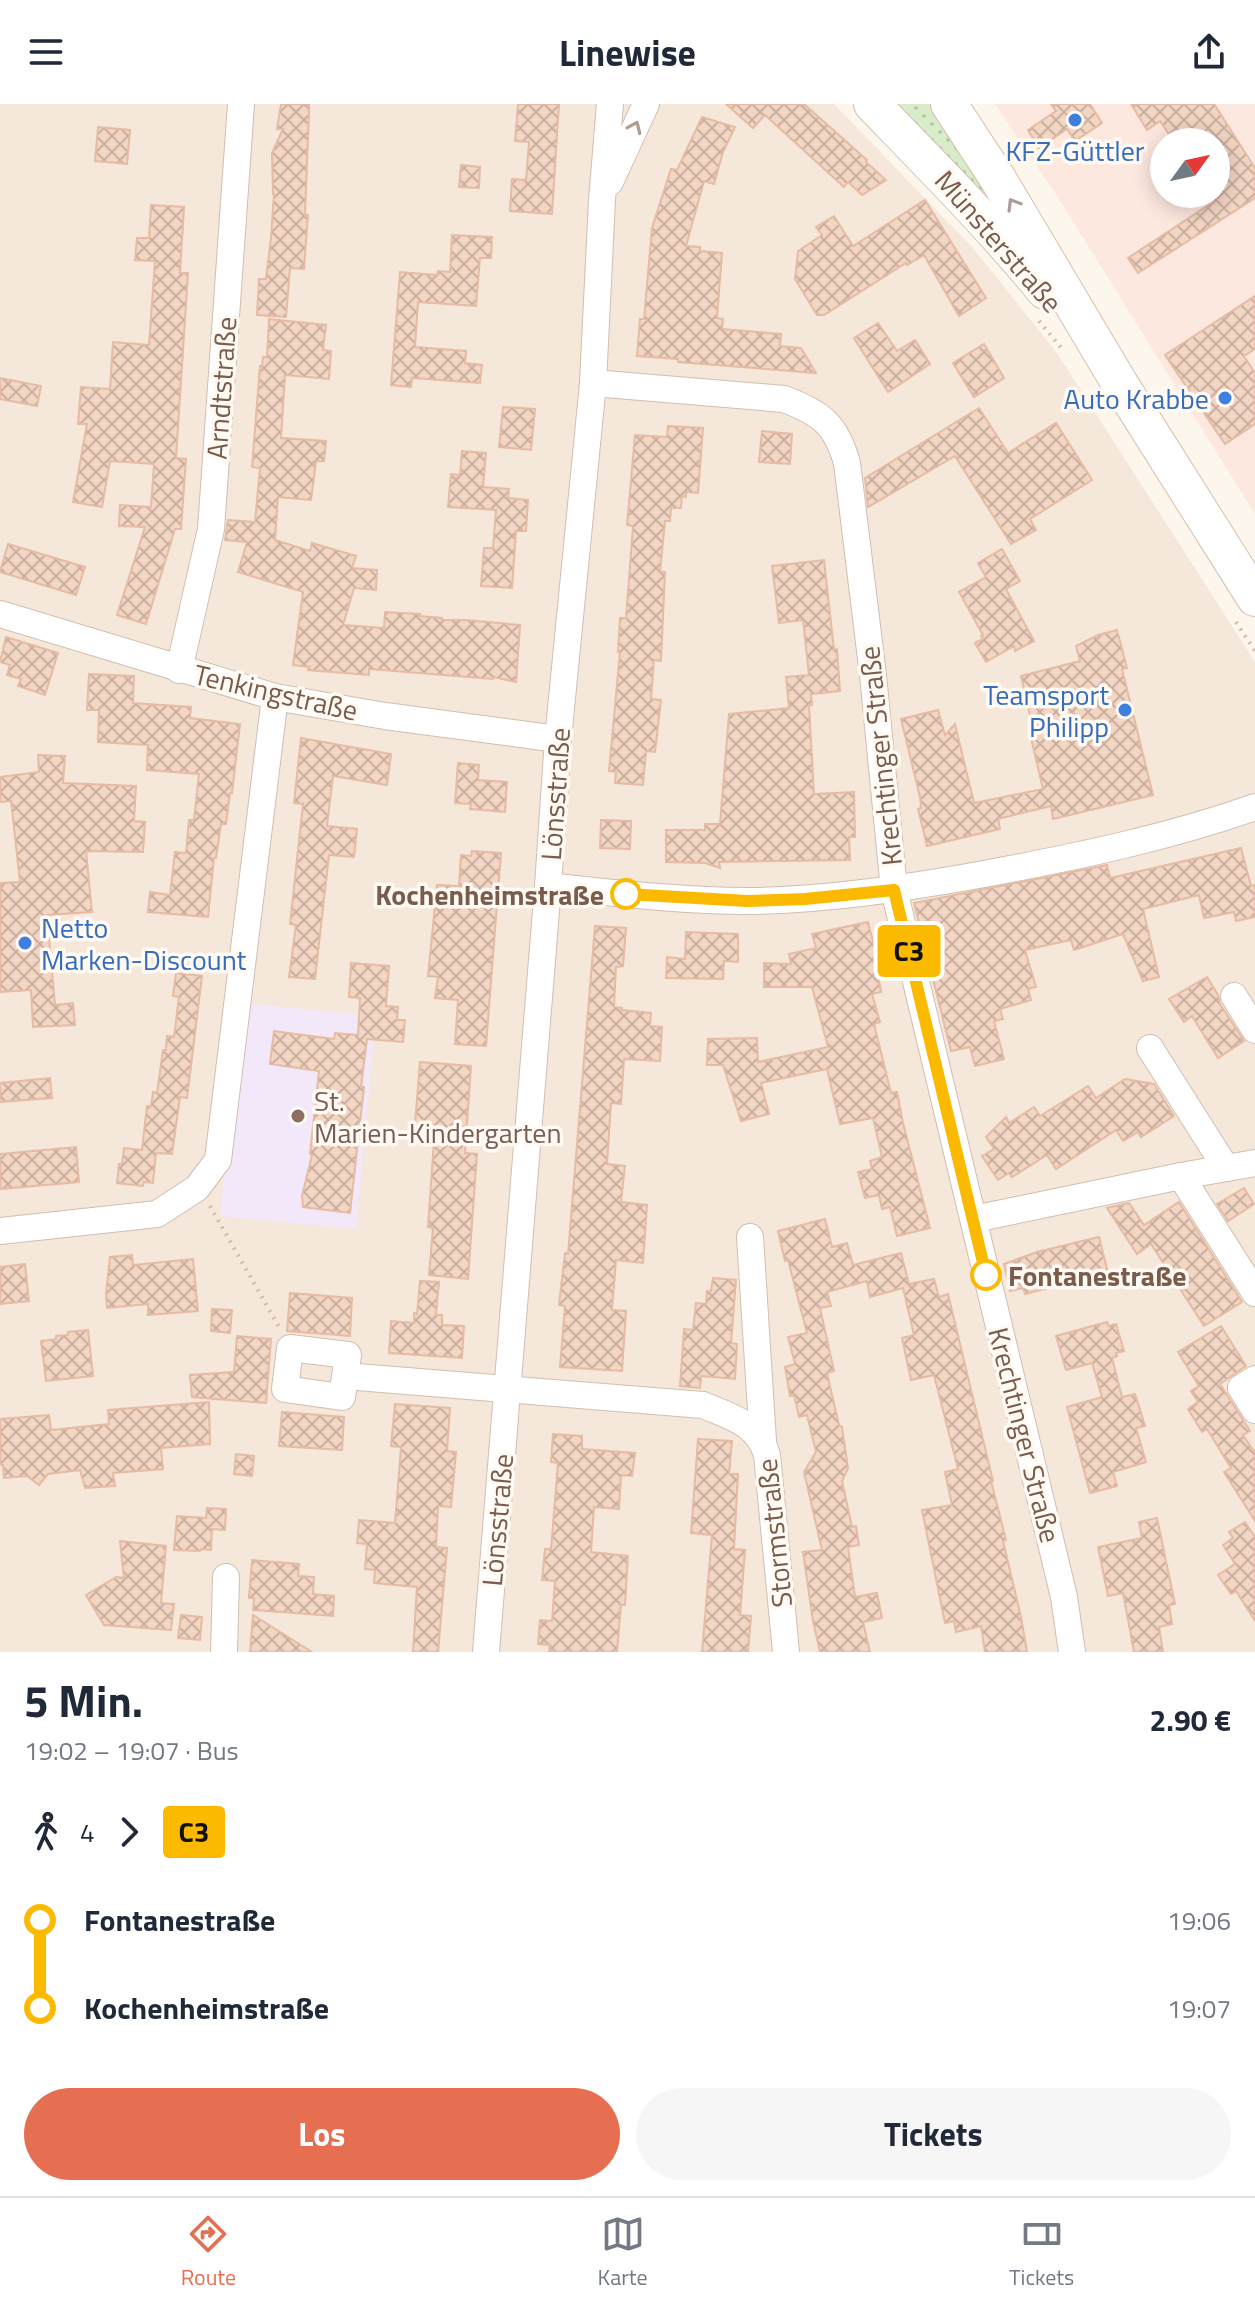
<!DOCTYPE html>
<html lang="de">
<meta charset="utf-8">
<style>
body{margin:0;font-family:"Titillium Web",sans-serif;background:#f6f6f7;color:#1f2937;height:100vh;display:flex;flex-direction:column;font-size:30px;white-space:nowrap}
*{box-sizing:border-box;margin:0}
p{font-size:26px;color:#747a83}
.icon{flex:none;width:44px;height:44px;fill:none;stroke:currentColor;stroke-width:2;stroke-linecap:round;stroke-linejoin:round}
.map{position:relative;height:1548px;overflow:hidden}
.details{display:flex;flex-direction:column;background:#fff;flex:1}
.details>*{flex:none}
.badge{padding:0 16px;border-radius:6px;font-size:28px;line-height:52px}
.needle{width:52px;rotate:57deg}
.fabs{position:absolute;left:1150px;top:24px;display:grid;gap:16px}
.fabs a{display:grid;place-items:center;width:80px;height:80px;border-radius:50%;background:#fff;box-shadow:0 4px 20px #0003;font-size:40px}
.map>.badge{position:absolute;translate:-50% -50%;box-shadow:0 0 0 4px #fff}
.legs{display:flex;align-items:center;gap:12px;height:88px;padding:0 24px;font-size:26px}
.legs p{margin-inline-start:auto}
.summary{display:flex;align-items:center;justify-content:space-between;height:136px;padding:0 24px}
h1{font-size:44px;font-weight:700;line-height:60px}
.button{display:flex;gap:16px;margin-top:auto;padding:16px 24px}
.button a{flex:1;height:92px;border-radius:48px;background:#e76f51;color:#fff;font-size:32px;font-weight:700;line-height:92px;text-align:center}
.button a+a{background:#f6f6f7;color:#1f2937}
ul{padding:0 24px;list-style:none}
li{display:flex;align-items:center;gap:28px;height:88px;font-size:30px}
li i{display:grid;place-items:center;width:12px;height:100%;margin:0 10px;background:currentColor}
li i::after{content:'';width:20px;height:20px;margin:-10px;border:6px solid;border-radius:50%;background:#fff}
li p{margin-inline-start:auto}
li:first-child i{background:linear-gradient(#0000 50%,currentColor 0)}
li:last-child i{background:linear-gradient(currentColor 50%,#0000 0)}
header{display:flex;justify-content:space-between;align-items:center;height:104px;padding:0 24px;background:#fff;font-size:36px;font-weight:700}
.menu{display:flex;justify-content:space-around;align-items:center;height:112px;border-top:2px solid #e0e1e3;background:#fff;font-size:22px;color:#747a83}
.menu a{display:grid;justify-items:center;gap:4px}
.menu .on{color:#e76f51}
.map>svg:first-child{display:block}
.residential{fill:#f5e8da}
.commercial{fill:#fde8e0;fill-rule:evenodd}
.education{fill:#f3e8fa}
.grass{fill:url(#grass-dots)}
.building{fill:url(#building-cross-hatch);stroke:#e6bba3;stroke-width:2}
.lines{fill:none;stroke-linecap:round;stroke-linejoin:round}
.minor-casing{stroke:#d1beb0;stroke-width:28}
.secondary-casing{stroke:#d6c0b0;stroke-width:38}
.path{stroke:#d9b8a5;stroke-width:4;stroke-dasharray:2 6;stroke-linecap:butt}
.minor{stroke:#fff;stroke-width:26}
.secondary{stroke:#fff;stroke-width:36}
.oneway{stroke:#af9d94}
.line-1-casing{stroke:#fff;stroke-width:18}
.line-1{stroke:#fbba00;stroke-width:12}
.shop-dot{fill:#3f7fe0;stroke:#fffaf3;stroke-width:3}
.stop-1-dot{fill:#fff;stroke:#fbba00;stroke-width:4}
.education-dot{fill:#8d6e63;stroke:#fffaf3;stroke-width:3}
.labels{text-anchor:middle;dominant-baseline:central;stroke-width:7;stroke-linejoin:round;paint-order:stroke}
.shop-label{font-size:28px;fill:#366cbe;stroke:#fffaf3;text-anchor:end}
.street-label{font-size:28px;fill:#7a5c4d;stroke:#fffaf3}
.stop-label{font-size:28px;font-weight:bold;fill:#7a5c4d;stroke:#fffaf3;text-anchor:end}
.education-label{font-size:28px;fill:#785e54;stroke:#fffaf3;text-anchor:start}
</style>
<header><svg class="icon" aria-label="menu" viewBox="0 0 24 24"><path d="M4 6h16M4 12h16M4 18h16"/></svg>Linewise<svg class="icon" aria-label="share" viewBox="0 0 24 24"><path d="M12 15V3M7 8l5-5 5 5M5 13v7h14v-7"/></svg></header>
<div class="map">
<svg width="1255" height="1548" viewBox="0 0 1255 1548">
<defs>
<pattern id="grass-dots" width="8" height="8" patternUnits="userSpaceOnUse" patternTransform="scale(2)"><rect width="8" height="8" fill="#d8ecc9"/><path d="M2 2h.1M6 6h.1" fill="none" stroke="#b4c2a5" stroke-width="1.8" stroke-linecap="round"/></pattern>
<pattern id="building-cross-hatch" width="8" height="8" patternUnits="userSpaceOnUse" patternTransform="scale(2)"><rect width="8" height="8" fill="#f3d5c3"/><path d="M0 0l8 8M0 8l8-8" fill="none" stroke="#cab0a1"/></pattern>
</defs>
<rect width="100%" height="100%" fill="#fdf6ec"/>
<!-- residential -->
<path class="residential" d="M0,0h834l139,144 84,105 198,309v990h-1255z"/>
<!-- commercial -->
<path class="commercial" d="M995,0h260v410l-198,-318zM1164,38h52v52h-52z"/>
<!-- education -->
<path class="education" d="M240,899l136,13 -20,213 -136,-13z"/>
<!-- grass -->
<path class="grass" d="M891,0h45l78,121z"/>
<!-- building -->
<g class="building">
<path d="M281,0h28v8l-4,103h3l-4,54 -14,-1 -4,49 -29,-2 2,-36h7l5,-41 3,-44h-1l-1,-41 11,-24h-6z"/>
<path d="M518,0h41l-7,110 -42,-3 2,-32 14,1 3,-38 -14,-1z"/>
<path d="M726,0h78l63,56 -1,2 20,18 -24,15 -14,-13 -4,5 -79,-72 -12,13z"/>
<path d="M1051,0h39l12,19 -27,18 -8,-12 -28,19 -11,-18 28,-19z"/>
<path d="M1131,0h83l41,64v30l-117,75 -10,-15 85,-56 -5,-8h8v-52h-42l-14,-21 -13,9z"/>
<path d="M702,13l33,10 -12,25 -9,32 -10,-3 -18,65 14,1v4l22,2 -5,65 6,1 -1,10 59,5 -1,12 21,2 15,25 -138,-11v-3l-41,-3 3,-37h4l8,-91 19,-59 6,1z"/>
<path d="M98,23l32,3 -3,34 -32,-3z"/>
<path d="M461,61l19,2 -1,21 -20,-1z"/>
<path d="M925,96l61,98 -27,18 -35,-61 -17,10 -1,-2 -82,52h-7l-22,-36 3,-28 24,-16 -6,-8 18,-11 19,30z"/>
<path d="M151,101l33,2 -4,66h8l-12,185 10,1 -5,70h-6l-29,95 -29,-9 28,-88 -26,-1 1,-21 31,2 3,-43 -44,-3 -8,46 -29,-5 14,-78h-9l3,-37 29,2 3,-47 36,3 6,-84 -20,-1 2,-22h12z"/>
<path d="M452,131l40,2 -1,21h-11l-4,48 -58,-4 -3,45 51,4 -1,12 17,2 -2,18 -68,-5 -1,9 -20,-2 9,-113 37,3 1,-4 12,1z"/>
<path d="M1255,192v53l-11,7 11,17v51l-30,20 -60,-89z"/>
<path d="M269,215l57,6 -3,25 8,1 -2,28 -44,-4 -4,63 45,3 -2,20h-8l-5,39 -33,-3 -3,43 35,11 2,-8 44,13 -4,12 25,2 -1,20 -22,-2 -11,37 41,3 1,-16 35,2 -1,2 23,2v2h24l54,5 -4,57 -23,-5v2l-124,-10v6l-61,-5 1,-3 -16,-2 10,-73 -65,-20 9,-30 -22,-2 3,-20 27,2 5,-54 -8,-1 8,-101h2l1,-9h4z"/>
<path d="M878,219l19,28 18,-11 15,24 -42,28 -34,-54z"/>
<path d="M984,240l20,34 -30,19 -21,-34z"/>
<path d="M0,274l41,8 -4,20 -37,-7z"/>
<path d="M503,303l32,2 -4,41 -32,-3z"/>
<path d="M979,304l29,45 48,-30 36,57 -62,39 6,11 -25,14 -56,-88 -87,51 -3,-29z"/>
<path d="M668,322l35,2 -5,65 -12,-1v5l-4,-1 -1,12h-10l-1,13h-5l-5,51h5l-4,89 -7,-1 -3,39 10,1 -6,52 -9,-1 -3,34 -28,-2 1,-11 -7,-1 11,-119h-2l2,-34h6l7,-92 -6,-1 8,-90 32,2z"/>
<path d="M762,327l30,3 -2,30 -31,-2z"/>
<path d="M462,347l24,2 -3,34 26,2 -1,9 20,2 -2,31h-10l-4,57 -31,-2 3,-38h9l3,-38 -48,-3 3,-33 9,1z"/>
<path d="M8,440l77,23 -9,28 -76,-23z"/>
<path d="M1002,445l18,32 -14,8 28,52 -19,10 -1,-5 -28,16 -11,-19 8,-4 -2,-3 2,-1 -24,-43 27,-15 -8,-14z"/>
<path d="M824,456l10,90 3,-1 3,42 -29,3 1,11h-3l5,89 40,-2 1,45h-6l1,23 -131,2 1,6 -15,-5 -39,-1v-32h39v-6h15l9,-110 60,-6 -3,-31 23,-2 -6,-55 -24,3 -7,-57z"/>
<path d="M1117,526l10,38 -5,1 31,126 -100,24 -2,-13 -53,13 2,10 -73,17 -9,-37 3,-1 -1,-11 -19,-78 37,-9 7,25 10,-11 19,79 69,-14 -13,-55 4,-1 -13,-57 59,-15 -4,-15 22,-11z"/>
<path d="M6,533l52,16 -13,42 -27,-9 3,-7 -14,-4 3,-10 -10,-3z"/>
<path d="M89,570l45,2 -1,27 58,4 -1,11 50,6 -8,69h-2l-4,31h-5l-5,34h-2l-6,59 -60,-5 2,-20 20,3 5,-43 11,1 3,-33h5l5,-46 -52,-4 1,-25 -50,-3 1,-32h-12z"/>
<path d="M301,634l90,16 -4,31 -54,-9 -6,50 30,3 -3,28 -25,-2 -14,124 -26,-2 7,-52 -6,-1 13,-120 -9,-1z"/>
<path d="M38,651l27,1 -2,27 73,3 -2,35 11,1 -2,30 -57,-1 6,61 -45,3 8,90 18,-2 2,22 -42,2 -2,-37 -31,2v-109l20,-1 -9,-81 -11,1v-25l39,-5z"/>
<path d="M458,659l21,2 -1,15 29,2 -2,30 -35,-3 1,-5 -16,-1z"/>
<path d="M601,716l30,1 -1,28 -30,-1z"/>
<path d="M1241,744l10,38 4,-1v32l-19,4 -2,-9 -30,6 -5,-23 -56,14 16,68 -16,4 -20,-47 -49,16 -3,-10 -46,10 11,37 -8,2 3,11 -31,9 3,10 -9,2 10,38 -29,7 -5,-19 -19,4 -37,-148 193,-38 3,13z"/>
<path d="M472,747l29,2 -15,193 -31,-2 3,-44 -23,-2 3,-21 -10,-1 9,-91 22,1 2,-31 10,1z"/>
<path d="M868,818l13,51 -3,1 3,18 -9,2 8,28 -6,2 17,69 6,-1 6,31 27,105 -33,8 -7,-29 -8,2 -3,-14 -14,3 -7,-26 14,-3 -2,-8 12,-4 -9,-39 -33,6 -13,-55 -66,14 8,31 -28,7 -18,-56h-16l1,-26 49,-1 1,24 70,-15 -16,-60h-48v-24l27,1 -2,-10 27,-6 -4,-14z"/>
<path d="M595,822l31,2 -3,38 -7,1 -2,40 8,1v2l29,3 -1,13 12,1 -2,34 -36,-2 -3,45 -10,-1 -4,61 18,2 -4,36 26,3 -4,58 -27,-3 -4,50 14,1 -4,60 -62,-4 5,-61 -6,-1 6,-52 3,1z"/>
<path d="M686,828l52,2v28l-14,-1 -1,18 -57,-1 1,-21 18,2z"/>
<path d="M351,859l38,3 -3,40 12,1 -1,13h8l-2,22 -36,-3 -6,48h3l-14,126 -47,-6 -1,-11 10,-41 -2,-1 9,-83 -49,-7 4,-33 60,8 1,-6 23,2 2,-37 -11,-1z"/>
<path d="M176,869l26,3 -15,122 -7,-1 -8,57 -16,-1 -3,30 -9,-1 -1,4 -26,-3 2,-19h3l2,-16 18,2 5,-44h4l2,-14 4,1 6,-43h3l1,-14 7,1 5,-40 -6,-1z"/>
<path d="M1207,873l11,18 2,9 24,37 -26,17 -26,-42 -8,6 -15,-23z"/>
<path d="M420,958l51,4 -6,87 12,1 -9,125 -39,-4 4,-47 -5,-1 7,-101 -20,-2z"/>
<path d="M50,974l2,20 -52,4v-19z"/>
<path d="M1125,975l29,5 20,32 -33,21 -3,-5 -15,9 -7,-11 -60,39 -9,-14 -35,22 -3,-4 -11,7 -16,-24 12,-7 -8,-12 20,-20 3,6 25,-16 6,9 48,-30 8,12z"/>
<path d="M76,1043l3,35 -79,7v-35z"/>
<path d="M1244,1084l10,16 -26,17 -11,-17z"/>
<path d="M1179,1098l63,100 -38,24 -53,-82 -14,10 -30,-46 22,-5 15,22z"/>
<path d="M825,1115l7,28 15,-4 6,22 48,-12 8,31 25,-5 5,18 9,-3 45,187h-2l15,59 -3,1 18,76 6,35h-42l-4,-26 -25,6 -2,-11 -9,2 -23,-113 30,-5 -7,-33 13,-3 -24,-94 -23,5 -9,-42 12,-3 -11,-47 -33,9 -3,-16 -40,11 4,14 -11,2 14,63 -7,2 12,52 3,2 6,41 -6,13 10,46 4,-1 3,19 -11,2 7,50 22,-4 5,25 -19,4 7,30h-50l-7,-31 -10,-69 19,-2 -18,-78 12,-20 -9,-37 -8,2 -5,-22 -4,1 -5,-29 10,-3 -7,-27 19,-4 -19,-73 -3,1 -7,-30z"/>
<path d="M1099,1133l9,36 -83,21 -2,-6 -13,3 -6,-27 33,-12z"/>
<path d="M132,1151l1,10 60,-6 5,52 -50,4v-11l-41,4 -1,-14 4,-37z"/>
<path d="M25,1160l4,37 -29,3v-37z"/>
<path d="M713,1174l23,2 -5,63 6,1 -2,35 -34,-3 -1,12 -20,-2 4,-57 9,1 3,-27 10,1 1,-13h4z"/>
<path d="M420,1177l19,1 -3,33h6v10l22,1 -2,32 -73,-5 2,-32 23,2v-10l3,1z"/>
<path d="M290,1189l62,5 -2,38 -63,-5z"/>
<path d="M212,1205l20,1 -2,23 -19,-2z"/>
<path d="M1107,1218l2,4 7,-2 8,27 -8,2 1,3 -5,2 10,39 13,-3 10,32 -9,2 10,34 -33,10 4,14 -27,7 -23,-86 35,-10 -10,-34 -26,7 -10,-34z"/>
<path d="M1221,1222l25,40 -26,18 30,47 -7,4 12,18v68l-31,-49 7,-4 -24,-39 -5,3 -14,-23 10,-7 -7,-11 8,-5 -21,-34z"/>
<path d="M88,1226l5,46 -47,5 -5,-40 15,-2v-3l12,-1v-3z"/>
<path d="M237,1232l34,3 -5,64 -74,-6 -2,-22 44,-3z"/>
<path d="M209,1298l1,42 -49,4 2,21 -50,4 2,13 -30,2 -5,-18 -32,4 -9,11 -12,-9 -23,2 -1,-13h-3v-46l49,-4 2,15 58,-6 -1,-14z"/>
<path d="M395,1300l55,4 -3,43 9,1 -5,55 -13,-1 -2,41 11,1 -9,104h-25l4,-65 -43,-4 1,-13 -10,-1 2,-25 -10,-1 2,-23 36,3 6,-76 -10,-1z"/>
<path d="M282,1308l62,5 -2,33 -63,-4z"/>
<path d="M553,1330l29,2v13l53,4 -3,23 -11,-1 -2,34 -25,-2 -3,45 37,4 -3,49h-4l-4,47h-68l1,-7 -12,-1 2,-24 12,1 3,-40 -13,-1 3,-31h6l7,-86 -7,-1z"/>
<path d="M698,1335l34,2 -3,33h9l-4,75 11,1 -5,65 11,1 -3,36h-46l10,-117 -21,-2z"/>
<path d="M236,1350l18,2 -2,20 -18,-2z"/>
<path d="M207,1404l19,1 -1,21 -13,-1 -1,21 -10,-1 -1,2 -26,-1 3,-34 29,2z"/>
<path d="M1157,1414l18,86 -6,1 3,19 -13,3 4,25h-29l-11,-59 -15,3 -10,-49 44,-9 -3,-16z"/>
<path d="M1245,1418l10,15v84l-19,-30 -5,3 -13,-19 17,-11 -12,-19 10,-7 -4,-6z"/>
<path d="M120,1437l46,5 -5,57 13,1 -3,26 -67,-5 -18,-30 30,-18 8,1z"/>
<path d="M252,1456l47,4 -1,12 16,1 -1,17 21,2 -1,20 -80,-6 1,-12h-5z"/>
<path d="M181,1511l21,2 -2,23 -22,-2z"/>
<path d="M253,1511l59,37h-62z"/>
</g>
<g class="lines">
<defs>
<g id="minor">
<path d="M610,78l36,-78"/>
<path d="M593,279l191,16c37,14 52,25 63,64l26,212 21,215 170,707 8,55"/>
<path d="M0,510l275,83 110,19 173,23"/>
<path d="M179,566l32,-141 30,-425"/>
<path d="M548,782c67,7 134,15 200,15 80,-1 158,-13 236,-27 91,-17 183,-36 271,-67"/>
<path d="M1234,892l21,34"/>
<path d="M1150,944l76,120"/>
<path d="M1181,1072l74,117"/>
<path d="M974,1115l207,-43 74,-13"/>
<path d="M0,1127l157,-17 40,-26 21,-28 57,-463"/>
<path d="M750,1133l13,204"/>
<path d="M345,1272l-3,21 -57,-8 5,-41 58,7 -3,21 358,29c28,12 55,18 64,50l19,197"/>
<path d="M1255,1275l-14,9 14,22"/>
<path d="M224,1548l2,-75"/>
<path d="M486,1548l62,-766 10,-147 35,-356 9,-183 8,-96"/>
</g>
<g id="secondary">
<path d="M872,0c59,61 119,121 173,187"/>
<path d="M949,0l49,75 122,205 135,214"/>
</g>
</defs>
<!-- minor casing -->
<use href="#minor" class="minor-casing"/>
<!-- secondary casing -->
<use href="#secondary" class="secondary-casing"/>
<!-- path -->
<g class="path">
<path d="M1039,217l25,30"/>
<path d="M1236,518l19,29"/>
<path d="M210,1102l69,121"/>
</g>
<!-- minor -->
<use href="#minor" class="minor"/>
<!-- secondary -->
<use href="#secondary" class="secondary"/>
</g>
<!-- one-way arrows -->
<defs><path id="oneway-chevron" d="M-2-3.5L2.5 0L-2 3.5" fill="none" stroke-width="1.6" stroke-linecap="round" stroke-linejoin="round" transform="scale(2)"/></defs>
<g class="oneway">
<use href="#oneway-chevron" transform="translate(635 23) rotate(-66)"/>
<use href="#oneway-chevron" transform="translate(1013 100) rotate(-121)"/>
</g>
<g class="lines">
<defs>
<path id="line-1" d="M626,790l121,7 58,-2 89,-9 92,385"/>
</defs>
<!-- line-1 casing -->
<use href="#line-1" class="line-1-casing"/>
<!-- line-1 -->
<use href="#line-1" class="line-1"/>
</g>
<!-- markers -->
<g class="shop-dot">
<circle cx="1075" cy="16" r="8"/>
<circle cx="1225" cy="294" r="8"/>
<circle cx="1125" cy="606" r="8"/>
<circle cx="25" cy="839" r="8"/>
</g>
<g class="stop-1-dot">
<circle cx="626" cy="790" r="14"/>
<circle cx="986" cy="1171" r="14"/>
</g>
<circle class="education-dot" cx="298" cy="1012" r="8"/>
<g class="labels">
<!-- shop labels -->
<g class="shop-label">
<text x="1075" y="46" text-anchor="middle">KFZ-Güttler</text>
<text x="1209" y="294">Auto Krabbe</text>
<text x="1109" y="590">Teamsport<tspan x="1109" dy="32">Philipp</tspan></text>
<text x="41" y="823" text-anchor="start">Netto<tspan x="41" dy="32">Marken-Discount</tspan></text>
</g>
<!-- street labels -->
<g class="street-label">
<text transform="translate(999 137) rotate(49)">Münsterstraße</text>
<text transform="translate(221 284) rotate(-86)">Arndtstraße</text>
<text transform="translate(276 588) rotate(13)">Tenkingstraße</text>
<text transform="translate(880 652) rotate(-96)">Krechtinger Straße</text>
<text transform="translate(555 690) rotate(-86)">Lönsstraße</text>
<text transform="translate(1025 1331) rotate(76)">Krechtinger Straße</text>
<text transform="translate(497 1416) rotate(-85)">Lönsstraße</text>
<text transform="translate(774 1429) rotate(-96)">Stormstraße</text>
</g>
<!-- stop labels -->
<g class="stop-label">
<text x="604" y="790">Kochenheimstraße</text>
<text x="1008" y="1171" text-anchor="start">Fontanestraße</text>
</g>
<!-- education labels -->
<g class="education-label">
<text x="314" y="996">St.<tspan x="314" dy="32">Marien-Kindergarten</tspan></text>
</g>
</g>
</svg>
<div class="fabs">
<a><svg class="needle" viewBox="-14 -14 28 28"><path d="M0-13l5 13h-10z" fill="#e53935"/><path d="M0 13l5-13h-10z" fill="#747a83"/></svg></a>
</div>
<b class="badge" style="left:909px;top:847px;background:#fbba00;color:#111">C3</b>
</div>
<section class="details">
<div class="summary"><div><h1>5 Min.</h1><p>19:02 – 19:07 · Bus</p></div><b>2.90 €</b></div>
<div class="legs"><svg class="icon" aria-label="walk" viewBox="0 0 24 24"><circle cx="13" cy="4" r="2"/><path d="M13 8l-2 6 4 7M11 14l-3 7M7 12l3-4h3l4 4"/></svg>4<svg class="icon" aria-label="forward" viewBox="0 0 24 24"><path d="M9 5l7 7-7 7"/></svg><b class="badge" style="background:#fbba00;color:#111">C3</b></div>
<ul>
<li><i style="color:#fbba00"></i><b>Fontanestraße</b><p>19:06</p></li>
<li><i style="color:#fbba00"></i><b>Kochenheimstraße</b><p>19:07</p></li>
</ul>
<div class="button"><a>Los</a><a>Tickets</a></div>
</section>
<nav class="menu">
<a class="on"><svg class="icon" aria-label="directions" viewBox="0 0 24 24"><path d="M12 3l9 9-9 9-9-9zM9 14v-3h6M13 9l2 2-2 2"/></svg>Route</a>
<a><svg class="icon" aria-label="map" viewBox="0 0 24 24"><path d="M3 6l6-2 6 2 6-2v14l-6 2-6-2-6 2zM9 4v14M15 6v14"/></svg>Karte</a>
<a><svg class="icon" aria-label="tickets" viewBox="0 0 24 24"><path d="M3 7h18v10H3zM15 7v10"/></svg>Tickets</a>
</nav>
